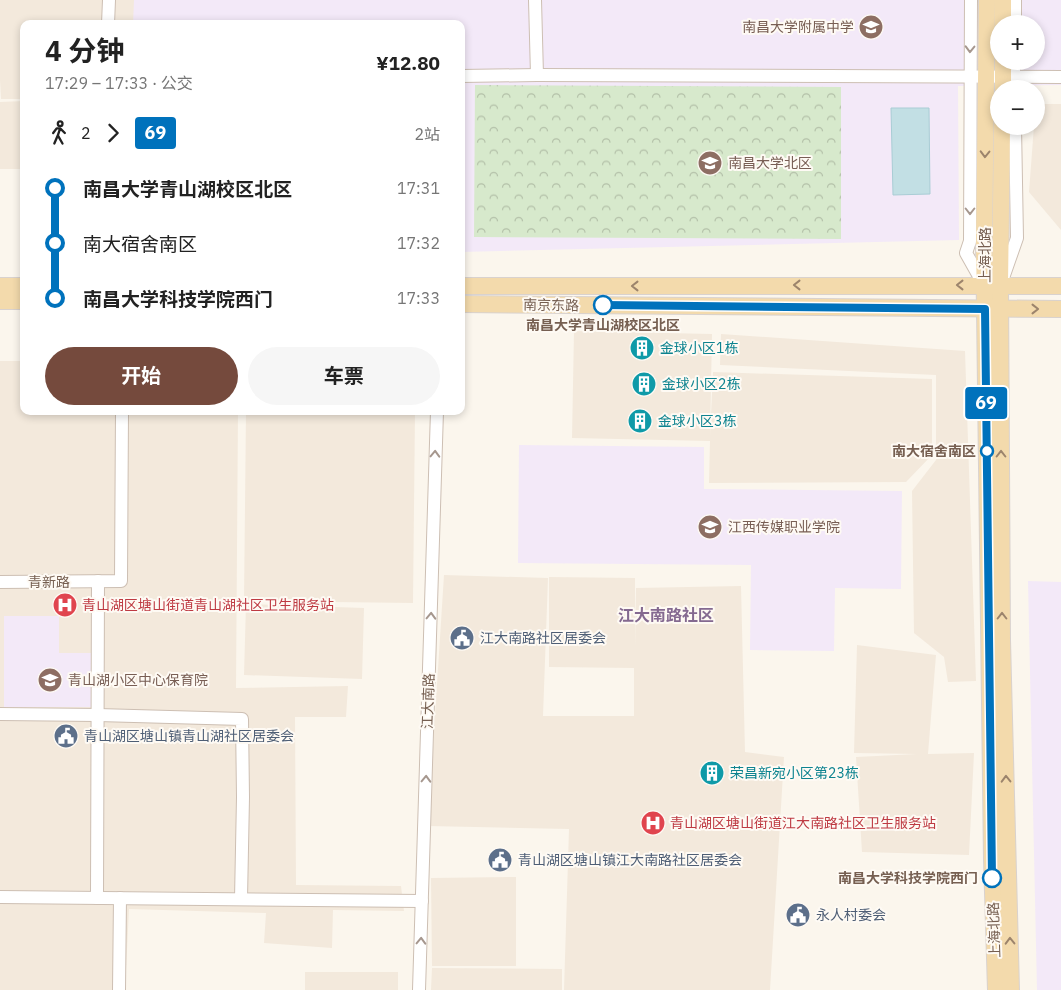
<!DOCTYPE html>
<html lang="zh">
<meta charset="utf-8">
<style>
body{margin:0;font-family:"IBM Plex Sans","Noto Sans SC",sans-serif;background:#f6f6f6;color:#222;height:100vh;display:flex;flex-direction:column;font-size:19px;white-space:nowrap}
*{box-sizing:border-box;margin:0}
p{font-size:16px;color:#767676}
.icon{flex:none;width:28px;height:28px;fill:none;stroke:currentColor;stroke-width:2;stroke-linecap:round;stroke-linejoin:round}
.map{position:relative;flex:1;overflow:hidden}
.sheet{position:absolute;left:20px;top:20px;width:445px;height:395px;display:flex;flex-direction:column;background:#fff;border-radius:10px;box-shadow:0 2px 8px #0003}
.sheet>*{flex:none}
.badge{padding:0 10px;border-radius:4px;font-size:18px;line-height:32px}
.controls{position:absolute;left:990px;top:15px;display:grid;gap:10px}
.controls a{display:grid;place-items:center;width:55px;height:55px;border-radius:50%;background:#fff;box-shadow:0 2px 8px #0003;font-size:25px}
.map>.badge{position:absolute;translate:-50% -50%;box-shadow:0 0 0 2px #fff}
.legs{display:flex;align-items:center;gap:8px;height:55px;padding:0 25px;font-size:16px}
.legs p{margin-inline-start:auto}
.overview{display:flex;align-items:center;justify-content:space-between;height:85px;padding:0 25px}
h1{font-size:28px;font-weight:700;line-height:38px}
.cta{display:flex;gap:10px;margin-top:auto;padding:10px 25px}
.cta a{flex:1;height:58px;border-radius:30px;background:#754a3d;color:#fff;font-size:20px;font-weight:700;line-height:58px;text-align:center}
.cta a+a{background:#f6f6f6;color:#222}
ul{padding:0 25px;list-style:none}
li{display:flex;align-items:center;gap:18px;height:55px;font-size:19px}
li i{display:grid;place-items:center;width:8px;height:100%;margin:0 6px;background:currentColor}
li i::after{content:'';width:12px;height:12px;margin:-6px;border:4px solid;border-radius:50%;background:#fff}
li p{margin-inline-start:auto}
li:first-child i{background:linear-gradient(#0000 50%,currentColor 0)}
li:last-child i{background:linear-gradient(currentColor 50%,#0000 0)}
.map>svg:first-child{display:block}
.residential{fill:#f3e9dc}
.education{fill:#f3e9f8;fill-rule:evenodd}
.forest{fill:url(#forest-crowns)}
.water{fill:#c2dfe4;stroke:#a9cdd5}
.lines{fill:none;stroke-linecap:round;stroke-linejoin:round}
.minor-casing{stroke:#cdbfb3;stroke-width:14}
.major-casing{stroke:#d9d2ce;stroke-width:18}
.minor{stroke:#fff;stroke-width:12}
.major{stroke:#f3daac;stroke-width:16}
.oneway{stroke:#a6978e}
.oneway2{stroke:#9c846c}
.line-1-casing{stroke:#fff;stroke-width:11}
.line-1{stroke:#0072bc;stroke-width:8}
.stop-1-dot{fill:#fff;stroke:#0072bc;stroke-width:2.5}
.labels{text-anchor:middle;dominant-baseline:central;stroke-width:4;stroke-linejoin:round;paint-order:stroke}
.education-label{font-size:14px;fill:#785e54;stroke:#fefaf4;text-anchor:start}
.street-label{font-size:14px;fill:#765f51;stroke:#fefaf4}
.stop-label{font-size:14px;font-weight:bold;fill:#765f51;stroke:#fefaf4;text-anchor:end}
.culture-label{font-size:14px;fill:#0d838f;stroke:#fefaf4;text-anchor:start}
.health-label{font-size:14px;fill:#be3a42;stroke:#fefaf4;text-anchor:start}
.service-label{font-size:14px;fill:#4e5e75;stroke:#fefaf4;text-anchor:start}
.quarter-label{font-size:16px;font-weight:bold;fill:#846990;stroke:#fefaf4}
</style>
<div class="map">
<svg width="1061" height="990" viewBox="0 0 1061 990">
<defs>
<pattern id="forest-crowns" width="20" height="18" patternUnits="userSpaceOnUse" patternTransform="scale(1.25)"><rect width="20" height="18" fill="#d7e9cc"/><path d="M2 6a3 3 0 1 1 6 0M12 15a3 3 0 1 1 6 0" fill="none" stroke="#b3c0a8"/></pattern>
</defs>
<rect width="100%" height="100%" fill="#fbf6ed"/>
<!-- residential -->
<g class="residential">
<path d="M0,0h161l1,24h-138v75h-23l-1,-19z"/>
<path d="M24,101v68h-24v-67z"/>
<path d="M1036,104h25v126l-32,-38 5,-66h2z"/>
<path d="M574,331l138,3 -2,102 3,-64 219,7v76l-26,27 -197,1 1,-42 -138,-3z"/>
<path d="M721,334l244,17 11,330 -28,1 -4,-25 -30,-24 -2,-142 24,-31v-85l-216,-10z"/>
<path d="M0,361h24v50h214l-2,277 112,-2 -2,31h-51l1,168 105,1 3,25 -71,-1 -1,38 -68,-5 2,-30 -137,-4 -4,81h-125z"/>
<path d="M246,411h169l-2,192 -169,-2z"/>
<path d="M444,575l104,3 -5,138h91v-48l-85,-1v-90l86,1v69l1,-59 105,-2 4,166 39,5 -14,233h-206l5,-161 -141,-3z"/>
<path d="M246,604l118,4 -2,71 -118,-4z"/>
<path d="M857,645l79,10 -8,99 46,-1 -5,102 -107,-3 -6,-95 61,-3 -63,-1z"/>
<path d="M516,877v89h-84l-1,-88z"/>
<path d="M432,968l130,1v21h-131z"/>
<rect x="305" y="972" width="93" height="18"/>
</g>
<!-- education -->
<g class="education">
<path d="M134,0h927v85l-103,1 1,154 -498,12v-228h-328zM999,24h37v37h-37z"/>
<path d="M519,445l185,2v42l198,2 -1,98 -66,-1 -1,63 -84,-1 1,-85 -233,-2z"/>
<path d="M1028,581l33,1v408h-24z"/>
<path d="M4,616h55v37h37l1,54h-93z"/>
</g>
<!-- forest -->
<path class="forest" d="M475,85l366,2v152l-367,-2z"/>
<!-- water -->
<path class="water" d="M891,108h38l1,86 -37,1z"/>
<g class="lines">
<defs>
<g id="minor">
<path d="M535,0l2,75"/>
<path d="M971,0l-1,241 -4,12 18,32"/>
<path d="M108,24l1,-24"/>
<path d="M1015,24v-24"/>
<path d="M1014,61v28"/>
<path d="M461,76l76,-1 524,2"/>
<path d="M1003,278l14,-40 -2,-112"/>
<path d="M0,582l121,-1 1,-170"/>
<path d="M0,714l98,1 144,4 1,78 -2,102"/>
<path d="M0,897l422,4"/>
<path d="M97,898l1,-317"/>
<path d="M119,990l1,-92"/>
<path d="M419,990l18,-579"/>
</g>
<g id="major">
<path d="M987,0l-3,244 1,65 7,551 4,130"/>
<path d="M1003,24v-24"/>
<path d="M1003,89v-28"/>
<path d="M1002,126l-2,159 2,355 9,350"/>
<path d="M0,286h24"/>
<path d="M461,286h600"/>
<path d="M0,301h24"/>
<path d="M461,304l600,5"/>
</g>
</defs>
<!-- minor casing -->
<use href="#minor" class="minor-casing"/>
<!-- major casing -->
<use href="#major" class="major-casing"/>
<!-- minor -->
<use href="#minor" class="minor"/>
<!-- major -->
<use href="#major" class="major"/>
</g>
<!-- one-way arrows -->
<defs><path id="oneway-chevron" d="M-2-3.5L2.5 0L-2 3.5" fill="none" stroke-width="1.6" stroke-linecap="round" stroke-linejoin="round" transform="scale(1.25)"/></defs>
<g class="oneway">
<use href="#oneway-chevron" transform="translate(970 49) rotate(91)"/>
<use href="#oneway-chevron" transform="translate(970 211) rotate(90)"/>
<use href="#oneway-chevron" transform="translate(435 454) rotate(-88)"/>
<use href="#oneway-chevron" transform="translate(431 616) rotate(-88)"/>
<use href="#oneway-chevron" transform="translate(426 779) rotate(-88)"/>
<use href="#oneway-chevron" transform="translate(421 941) rotate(-88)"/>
</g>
<g class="oneway2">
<use href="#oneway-chevron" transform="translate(985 154) rotate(91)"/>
<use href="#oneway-chevron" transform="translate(797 285) rotate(180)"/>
<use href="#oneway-chevron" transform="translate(960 285) rotate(180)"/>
<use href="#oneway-chevron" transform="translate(635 286) rotate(180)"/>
<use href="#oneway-chevron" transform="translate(1035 309)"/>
<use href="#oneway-chevron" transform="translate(1001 454) rotate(-90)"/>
<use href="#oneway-chevron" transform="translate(1002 616) rotate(-90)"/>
<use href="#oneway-chevron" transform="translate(1006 779) rotate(-91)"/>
<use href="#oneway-chevron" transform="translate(1010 941) rotate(-91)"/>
</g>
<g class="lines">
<defs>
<path id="line-1" d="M603,305l382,4 7,569"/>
</defs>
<!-- line-1 casing -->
<use href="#line-1" class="line-1-casing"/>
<!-- line-1 -->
<use href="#line-1" class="line-1"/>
</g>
<!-- icons -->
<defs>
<symbol id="school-disc" viewBox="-11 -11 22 22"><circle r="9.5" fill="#8d6e63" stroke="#fefaf4"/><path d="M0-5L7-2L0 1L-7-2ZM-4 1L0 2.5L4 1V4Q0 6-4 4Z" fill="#fff"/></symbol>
<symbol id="university-disc" viewBox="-11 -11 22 22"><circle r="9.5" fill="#8d6e63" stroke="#fefaf4"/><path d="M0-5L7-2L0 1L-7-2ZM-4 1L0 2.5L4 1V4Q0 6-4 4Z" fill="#fff"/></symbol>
<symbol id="building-disc" viewBox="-11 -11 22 22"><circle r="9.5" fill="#0f9aa8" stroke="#fefaf4"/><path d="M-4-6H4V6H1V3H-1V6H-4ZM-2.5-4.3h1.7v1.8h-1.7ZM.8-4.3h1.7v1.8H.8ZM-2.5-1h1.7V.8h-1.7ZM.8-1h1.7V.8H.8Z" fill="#fff"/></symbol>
<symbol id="hospital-disc" viewBox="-11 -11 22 22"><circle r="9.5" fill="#e0444e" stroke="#fefaf4"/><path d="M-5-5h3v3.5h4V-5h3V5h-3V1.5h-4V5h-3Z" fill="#fff"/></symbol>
<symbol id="civic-disc" viewBox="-11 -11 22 22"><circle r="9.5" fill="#5c6f8a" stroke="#fefaf4"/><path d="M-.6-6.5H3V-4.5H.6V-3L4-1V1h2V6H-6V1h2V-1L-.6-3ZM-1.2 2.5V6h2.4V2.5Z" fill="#fff"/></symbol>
</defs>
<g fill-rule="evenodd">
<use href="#school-disc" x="857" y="13" width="28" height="28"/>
<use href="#university-disc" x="696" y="149" width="28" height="28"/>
<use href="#building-disc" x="628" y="334" width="28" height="28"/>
<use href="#building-disc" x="630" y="370" width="28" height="28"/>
<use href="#building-disc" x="626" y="407" width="28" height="28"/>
<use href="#school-disc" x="696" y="513" width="28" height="28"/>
<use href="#hospital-disc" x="51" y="591" width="28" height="28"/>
<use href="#civic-disc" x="448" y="624" width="28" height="28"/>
<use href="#school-disc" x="36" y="666" width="28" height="28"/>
<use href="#civic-disc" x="52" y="722" width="28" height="28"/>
<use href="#building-disc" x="698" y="759" width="28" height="28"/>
<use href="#hospital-disc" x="639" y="809" width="28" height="28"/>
<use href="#civic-disc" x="486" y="846" width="28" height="28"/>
<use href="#civic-disc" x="784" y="901" width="28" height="28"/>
</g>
<!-- markers -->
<g class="stop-1-dot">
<circle cx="603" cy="305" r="9"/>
<circle cx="987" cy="451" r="6"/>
<circle cx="992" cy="878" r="9"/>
</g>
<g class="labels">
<!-- education labels -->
<g class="education-label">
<text x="854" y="27" text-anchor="end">南昌大学附属中学</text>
<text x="728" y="163">南昌大学北区</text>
<text x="728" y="527">江西传媒职业学院</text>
<text x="68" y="680">青山湖小区中心保育院</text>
</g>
<!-- street labels -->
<g class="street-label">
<text transform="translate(985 255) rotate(-90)">上海北路</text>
<text transform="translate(551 305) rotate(1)">南京东路</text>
<text x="49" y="582">青新路</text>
<text transform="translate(428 701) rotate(-88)">江大南路</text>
<text transform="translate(994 930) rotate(-92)">上海北路</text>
</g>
<!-- stop labels -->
<g class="stop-label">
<text x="603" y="325" text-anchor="middle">南昌大学青山湖校区北区</text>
<text x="976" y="451">南大宿舍南区</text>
<text x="978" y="878">南昌大学科技学院西门</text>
</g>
<!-- culture labels -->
<g class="culture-label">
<text x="660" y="348">金球小区1栋</text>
<text x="662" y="384">金球小区2栋</text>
<text x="658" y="421">金球小区3栋</text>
<text x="730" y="773">荣昌新宛小区第23栋</text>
</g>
<!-- health labels -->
<g class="health-label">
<text x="82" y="605">青山湖区塘山街道青山湖社区卫生服务站</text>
<text x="670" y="823">青山湖区塘山街道江大南路社区卫生服务站</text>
</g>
<!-- service labels -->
<g class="service-label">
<text x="480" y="638">江大南路社区居委会</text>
<text x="84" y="736">青山湖区塘山镇青山湖社区居委会</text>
<text x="518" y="860">青山湖区塘山镇江大南路社区居委会</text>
<text x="816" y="915">永人村委会</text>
</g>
<!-- quarter labels -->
<g class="quarter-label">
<text x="666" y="615">江大南路社区</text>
</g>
</g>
</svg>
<div class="controls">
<a>+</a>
<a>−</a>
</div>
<b class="badge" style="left:986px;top:403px;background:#0072bc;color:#fff">69</b>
<section class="sheet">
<div class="overview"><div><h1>4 分钟</h1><p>17:29 – 17:33 · 公交</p></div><b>¥12.80</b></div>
<div class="legs"><svg class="icon" aria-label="walk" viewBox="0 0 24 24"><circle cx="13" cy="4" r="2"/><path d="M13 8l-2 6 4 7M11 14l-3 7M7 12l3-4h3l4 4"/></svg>2<svg class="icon" aria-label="forward" viewBox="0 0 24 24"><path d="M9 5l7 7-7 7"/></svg><b class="badge" style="background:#0072bc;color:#fff">69</b><p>2站</p></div>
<ul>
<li><i style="color:#0072bc"></i><b>南昌大学青山湖校区北区</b><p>17:31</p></li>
<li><i style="color:#0072bc"></i><span>南大宿舍南区</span><p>17:32</p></li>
<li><i style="color:#0072bc"></i><b>南昌大学科技学院西门</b><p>17:33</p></li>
</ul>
<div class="cta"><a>开始</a><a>车票</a></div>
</section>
</div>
